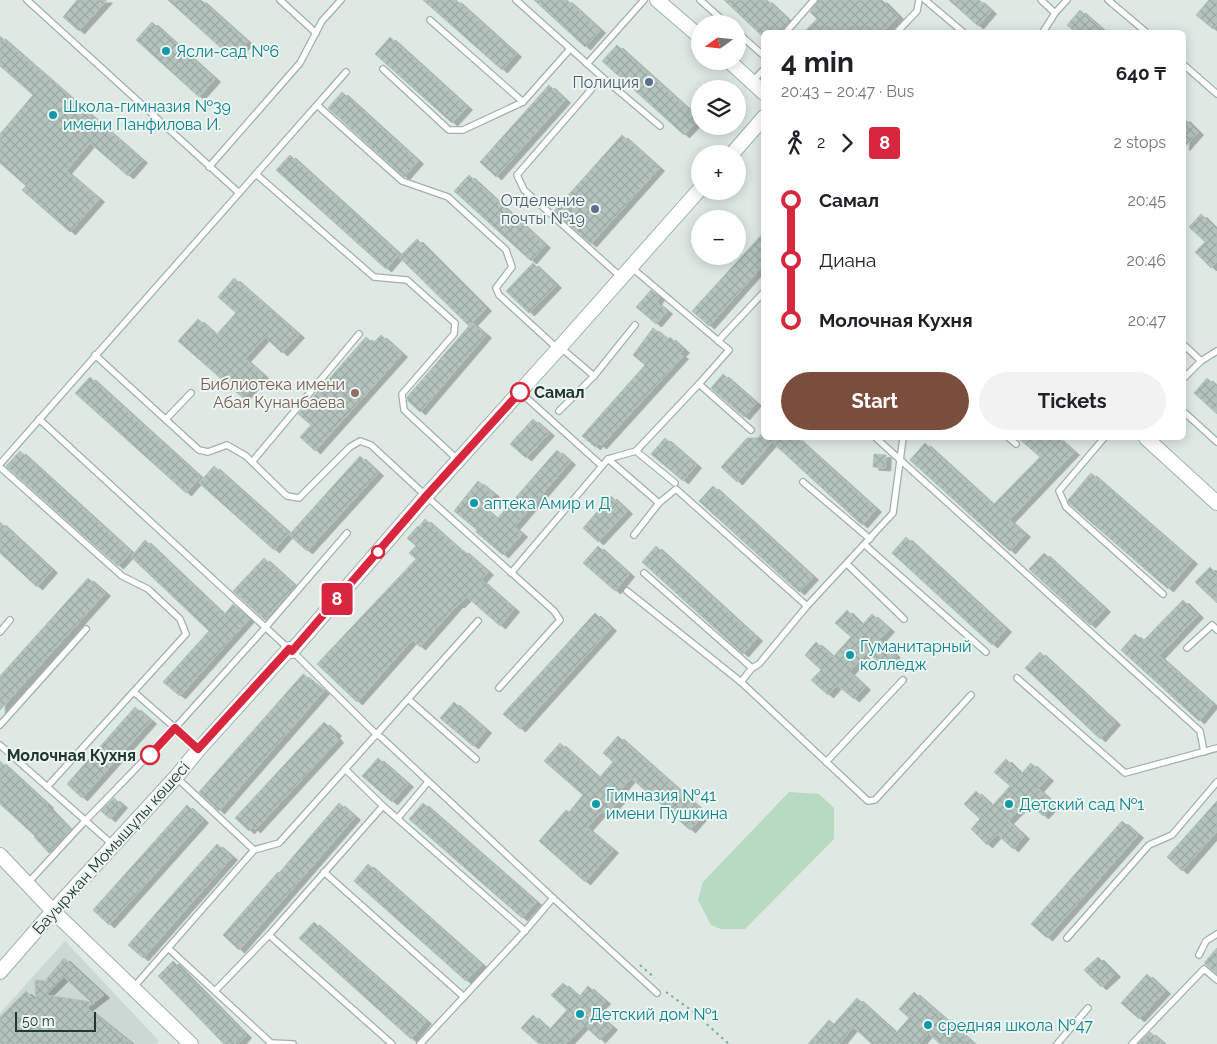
<!DOCTYPE html>
<meta charset="utf-8">
<style>
body{margin:0;font-family:Raleway,sans-serif;background:#f2f2f2;color:#202124;height:100vh;display:flex;flex-direction:column;font-size:19px;white-space:nowrap}
*{box-sizing:border-box;margin:0}
p{font-size:16px;color:#757577}
.icon{flex:none;width:28px;height:28px;fill:none;stroke:currentColor;stroke-width:2;stroke-linecap:round;stroke-linejoin:round}
.map{position:relative;flex:1;overflow:hidden}
.details{position:absolute;left:761px;top:30px;width:425px;height:410px;display:flex;flex-direction:column;background:#fff;border-radius:8px;box-shadow:0 2px 12px #0003}
.details>*{flex:none}
.badge{padding:0 10px;border-radius:4px;font-size:18px;line-height:32px}
.needle{width:32px;rotate:255deg}
.fabs{position:absolute;left:691px;top:15px;display:grid;gap:10px}
.fabs a{display:grid;place-items:center;width:55px;height:55px;border-radius:50%;background:#fff;box-shadow:0 2px 12px #0003;font-size:25px}
.scale{position:absolute;left:15px;bottom:12px;width:81px;box-sizing:border-box;padding-left:5px;border:2px solid #213732;border-top:0;font-size:14px;line-height:18px;white-space:nowrap;color:#213732;-webkit-text-stroke:4px #eef6f2;paint-order:stroke}
.map>.badge{position:absolute;translate:-50% -50%;box-shadow:0 0 0 2px #fff}
.legs{display:flex;align-items:center;gap:8px;height:55px;padding:0 20px;font-size:16px}
.legs p{margin-inline-start:auto}
.headline{display:flex;align-items:center;justify-content:space-between;height:85px;padding:0 20px}
h1{font-size:28px;font-weight:700;line-height:38px}
.cta{display:flex;gap:10px;margin-top:auto;padding:10px 20px}
.cta a{flex:1;height:58px;border-radius:30px;background:#7a4d3d;color:#fff;font-size:20px;font-weight:700;line-height:58px;text-align:center}
.cta a+a{background:#f2f2f2;color:#202124}
ul{padding:0 20px;list-style:none}
li{display:flex;align-items:center;gap:18px;height:60px;font-size:19px}
li i{display:grid;place-items:center;width:8px;height:100%;margin:0 6px;background:currentColor}
li i::after{content:'';width:12px;height:12px;margin:-6px;border:4px solid;border-radius:50%;background:#fff}
li p{margin-inline-start:auto}
li:first-child i{background:linear-gradient(#0000 50%,currentColor 0)}
li:last-child i{background:linear-gradient(currentColor 50%,#0000 0)}
.map>svg:first-child{display:block}
.built{fill:#ccd8d3}
.green{fill:#b8d9c2}
.building{fill:url(#building-cross-hatch);stroke:#b1c2bb;fill-rule:evenodd;filter:url(#shadow)}
.lines{fill:none;stroke-linecap:round;stroke-linejoin:round}
.service-casing{stroke:#a2b0ab;stroke-width:8}
.tertiary-casing{stroke:#a2b0ab;stroke-width:16}
.path{stroke:#80aa9e;stroke-width:2;stroke-dasharray:2.5 4;stroke-linecap:butt}
.service{stroke:#fff;stroke-width:5.5}
.tertiary{stroke:#fff;stroke-width:14}
.line-1-casing{stroke:#fff;stroke-width:11}
.line-1{stroke:#d7263d;stroke-width:8}
.culture-dot{fill:#0f9aa8;stroke:#eef6f2;stroke-width:2}
.service-dot{fill:#5c6f8a;stroke:#eef6f2;stroke-width:2}
.stop-1-dot{fill:#fff;stroke:#d7263d;stroke-width:2.5}
.education-dot{fill:#8d6e63;stroke:#eef6f2;stroke-width:2}
.labels{text-anchor:middle;dominant-baseline:central;stroke-width:4;stroke-linejoin:round;paint-order:stroke}
.culture-label{font-size:16px;fill:#0d838f;stroke:#eef6f2;text-anchor:start}
.service-label{font-size:16px;fill:#4e5e75;stroke:#eef6f2;text-anchor:end}
.education-label{font-size:16px;fill:#785e54;stroke:#eef6f2;text-anchor:end}
.stop-label{font-size:16px;font-weight:bold;fill:#213732;stroke:#eef6f2;text-anchor:start}
.street-label{font-size:16px;fill:#213732;stroke:#eef6f2}
</style>
<div class="map">
<svg width="1217" height="1044" viewBox="0 0 1217 1044">
<defs>
<pattern id="building-cross-hatch" width="8" height="8" patternUnits="userSpaceOnUse" patternTransform="scale(1.25)"><rect width="8" height="8" fill="#b4c3bd"/><path d="M0 0l8 8M0 8l8-8" fill="none" stroke="#9aa8a3"/></pattern>
<filter id="shadow"><feDropShadow dx="5.5" dy="3" stdDeviation="0" flood-color="#0004"/></filter>
</defs>
<rect width="100%" height="100%" fill="#dee9e4"/>
<!-- built -->
<path class="built" d="M65,941l94,100 -3,3h-156v-31z"/>
<!-- green -->
<path class="green" d="M789,792l30,2 15,14v31l-89,90h-24l-10,-4 -13,-25 5,-18z"/>
<!-- building -->
<g class="building">
<path d="M77,0h30l-28,31 -16,-14z"/>
<path d="M168,0h33l47,42 -16,16z"/>
<path d="M423,0h33l60,54 -14,16z"/>
<path d="M534,0h33l33,30 -15,17z"/>
<path d="M724,0h43l21,20 -2,2 2,1 -6,6 -1,3h-17v6z"/>
<path d="M819,0h63l16,16 -15,16h-79l13,-13 -7,-7z"/>
<path d="M949,0h30l12,11 -13,15z"/>
<path d="M1209,0h8v24l-4,5 -17,-14z"/>
<path d="M1080,10l25,22h-30l-8,-7z"/>
<path d="M152,22l63,57 -16,18 -63,-57z"/>
<path d="M0,36l142,124 -14,16 -38,-33 -24,28 33,28 -29,33 -48,-42 4,-4 -26,-23v-29l33,-39 -33,-29z"/>
<path d="M390,37l77,70 -15,16 -77,-69z"/>
<path d="M617,45l82,74 -15,16 -82,-74z"/>
<path d="M549,85l16,15 -69,77 -16,-15z"/>
<path d="M342,92l76,69 -14,16 -76,-69z"/>
<path d="M1184,118l14,14 -14,16z"/>
<path d="M622,135l37,33 -68,76 -37,-33z"/>
<path d="M290,155l109,99 -13,15 -110,-99z"/>
<path d="M469,175l76,70 -14,16 -77,-70z"/>
<path d="M1201,214l16,16v31l-6,7 -16,-16 10,-10 -16,-15z"/>
<path d="M764,232v32l-55,62 -17,-15z"/>
<path d="M417,239l69,69 -14,15 14,12 -66,77 -12,-11 -1,-4 62,-71 -70,-69z"/>
<path d="M533,263l23,22 -27,28 -23,-22z"/>
<path d="M234,278l65,57 -17,18 -17,-16 -20,22 18,16 -20,23 -65,-57 20,-22 18,16 20,-22 -18,-16z"/>
<path d="M651,290l8,7 -3,5 11,9 -11,13 -20,-17z"/>
<path d="M653,328l15,12 2,-3 14,13 -4,4 3,2 -82,90 -3,-3 -3,4 -13,-11 63,-71 -12,-10z"/>
<path d="M381,335l21,19 -87,97 -15,-14 11,-12 -13,-11 68,-77 7,6z"/>
<path d="M723,374l33,29 -12,14 -33,-29z"/>
<path d="M90,377l110,100 -14,16 -111,-100z"/>
<path d="M1207,378l10,9v27l-23,-21z"/>
<path d="M533,419l16,14 -23,25 -16,-14z"/>
<path d="M764,431v7h33l79,71 -14,16 -90,-83 -35,40 -16,-15 26,-29h11z"/>
<path d="M665,438l31,27 -13,16 -32,-27z"/>
<path d="M1018,438h40l16,14 -65,68 16,14 -15,17 -100,-91 15,-17 68,62 47,-48z"/>
<path d="M557,450l13,12 -56,65 8,7 -19,21 -27,-23 1,-2 -23,-19 24,-30 16,13 -11,13 14,12z"/>
<path d="M20,451l111,101 -13,14 -112,-100z"/>
<path d="M874,454l12,1 -1,13 -12,-1z"/>
<path d="M360,456l18,17 -71,78 -18,-16z"/>
<path d="M214,466l75,67 -15,17 -75,-67z"/>
<path d="M1091,473l101,88 -24,28 -99,-86 -1,-3z"/>
<path d="M713,486l100,91 -14,15 -100,-91z"/>
<path d="M611,496l16,15 -29,31 -15,-14z"/>
<path d="M425,519l36,32 2,-1 25,22 -7,8 33,29 -14,17 -33,-29 -8,8 -1,-1 -38,43 -8,-7 -55,62 -40,-38 99,-105 -7,-6 7,-7 -9,-8 11,-12 1,1z"/>
<path d="M0,522l52,48 -15,17 -37,-34z"/>
<path d="M906,537l100,92 -14,16 -100,-92z"/>
<path d="M145,540l79,75 9,-11 16,15 -69,77 -17,-14 46,-51 -78,-74z"/>
<path d="M598,546l31,28 -14,17 -32,-28z"/>
<path d="M656,546l101,92 -14,16 -101,-92z"/>
<path d="M1044,553l61,56 -15,16 -61,-56z"/>
<path d="M264,558l31,28 -30,34 -32,-29z"/>
<path d="M1210,567l7,7v29l-22,-21z"/>
<path d="M88,578l17,15 -105,117v-34z"/>
<path d="M1183,600l15,15 -39,41 54,48 -14,17 -78,-71 14,-16 8,7z"/>
<path d="M847,610l15,15 10,-11 17,15 -10,11 16,15 -11,12 -17,-15 -18,20 16,15 -11,12 -17,-14 -9,10 -17,-15 10,-10 -16,-15 11,-13 17,15 18,-20 -16,-14z"/>
<path d="M595,613l16,15 -91,101 -17,-15z"/>
<path d="M1040,652l75,70 -15,17 -75,-71z"/>
<path d="M303,674l21,17 -105,120 -20,-19z"/>
<path d="M454,702l32,28 -13,16 -33,-28z"/>
<path d="M135,707l16,14 -69,77 -15,-14z"/>
<path d="M324,722l12,11 -2,2 4,5 -83,90 -3,-3 -3,4 -14,-13z"/>
<path d="M618,736l87,77 -15,17 -59,-52 -14,16 4,4 -16,18 -4,-4 -14,16 26,22 -28,32 -46,-41 27,-31 3,2 14,-17 -39,-34 16,-18 39,35 14,-16 -10,-9z"/>
<path d="M378,758l30,26 -16,18 -30,-26z"/>
<path d="M1006,759l15,15 10,-11 17,15 -10,11 16,15 -11,12 -16,-15 -19,20 16,15 -11,13 -16,-15 -10,11 -16,-16 9,-10 -16,-15 12,-13 16,15 18,-20 -16,-14z"/>
<path d="M0,761l48,44 -1,1 23,24 -21,23 -15,-16 1,-1 -35,-32z"/>
<path d="M114,798l8,7 -12,14 -9,-8z"/>
<path d="M1217,801v30l-35,40 -15,-14z"/>
<path d="M339,803l16,14 -116,133 -16,-15 55,-63 1,1z"/>
<path d="M423,803l113,99 -14,16 -113,-99z"/>
<path d="M187,805l16,15 -94,105 -16,-15z"/>
<path d="M1122,821l16,14 -91,103 -16,-14z"/>
<path d="M217,844l15,13 -89,101 -15,-13z"/>
<path d="M368,864l114,101 -16,16 -112,-100z"/>
<path d="M314,922l112,99 -15,18 -112,-101z"/>
<path d="M1217,948v26l-13,-11z"/>
<path d="M1098,957l17,17 -14,13 -17,-17z"/>
<path d="M64,958l40,37 -17,13 45,36h-132v-27l26,-26 10,11 -1,-22 10,1zM64,977l27,25 -45,-7z"/>
<path d="M173,961l73,74 -8,9h-14l-66,-68z"/>
<path d="M1147,974l18,17 -26,28 -18,-16z"/>
<path d="M563,983l16,14 9,-11 17,15 -10,11 17,15 -12,13 -16,-15 -18,19h-27l-18,-16 12,-13 16,15 18,-20 -16,-15z"/>
<path d="M914,992l60,52h-34l-12,-11 -9,11h-47l-19,-17 -14,17h-31l21,-24 5,4 23,-26 39,35 13,-15 -10,-9z"/>
<path d="M1150,1032l14,12h-26z"/>
</g>
<g class="lines">
<defs>
<g id="service">
<path d="M27,0l212,193"/>
<path d="M280,0l36,33"/>
<path d="M516,0l86,77 58,49"/>
<path d="M700,0l27,24"/>
<path d="M925,0l38,32"/>
<path d="M1041,0l14,13"/>
<path d="M1108,0l38,32"/>
<path d="M430,20l93,82"/>
<path d="M786,32l28,-32"/>
<path d="M897,32l20,-21 2,-11"/>
<path d="M1043,32l12,-19 12,-13"/>
<path d="M738,33l26,23"/>
<path d="M587,64l57,-64"/>
<path d="M1184,65l33,29"/>
<path d="M383,69l66,61h14l60,-28 47,-53"/>
<path d="M602,77l-85,98 7,15 98,88"/>
<path d="M752,82l12,-13"/>
<path d="M317,105l85,76 46,16 58,53 6,17 -16,21 3,7 59,54"/>
<path d="M209,167l91,-104 22,-42 19,-21"/>
<path d="M256,174l118,103 33,3 48,43 -1,11 -52,60 2,16 54,50"/>
<path d="M718,341l46,-49"/>
<path d="M1184,345l17,16"/>
<path d="M95,355l104,95 9,2 19,-7 19,11 41,40 12,2 51,-51 10,-6 11,4 55,51 128,115 6,9 -61,68"/>
<path d="M594,376l41,-51"/>
<path d="M1184,378l17,-17 16,-10"/>
<path d="M699,384l52,46"/>
<path d="M520,392l82,74"/>
<path d="M559,411l35,-35 -34,-29"/>
<path d="M1184,412l33,30"/>
<path d="M39,419l250,230"/>
<path d="M166,419l25,-26"/>
<path d="M876,438l324,293 4,21"/>
<path d="M1009,438l7,6"/>
<path d="M1104,438l-45,53 7,16 97,87"/>
<path d="M636,451l39,32"/>
<path d="M608,459l51,44"/>
<path d="M252,462l107,-128"/>
<path d="M0,464l346,-392"/>
<path d="M0,467l122,109 26,13 32,30 6,15 -139,153"/>
<path d="M803,482l67,57"/>
<path d="M634,535l25,-32 17,-14 131,117"/>
<path d="M865,545l121,107"/>
<path d="M847,564l57,55"/>
<path d="M511,573l97,-114 28,-8 63,-67 30,-34 -98,-83"/>
<path d="M644,573l108,95 7,-4 48,-58 86,-93 10,-75"/>
<path d="M627,591l114,91 127,119 7,-1 96,-105"/>
<path d="M0,632l10,-12"/>
<path d="M1187,648l25,-23 5,5"/>
<path d="M292,651l84,83 6,4 171,160 -28,33 -105,113"/>
<path d="M1017,678l108,95 92,-25"/>
<path d="M741,682l11,-14"/>
<path d="M134,692l65,57"/>
<path d="M408,699l68,60"/>
<path d="M0,725l86,-96"/>
<path d="M0,745l113,100"/>
<path d="M826,762l77,-82"/>
<path d="M345,769l38,37 142,125"/>
<path d="M176,777l78,73"/>
<path d="M398,818l30,-36"/>
<path d="M324,872l140,125"/>
<path d="M27,884l58,-63 90,-93 90,-100 82,-95"/>
<path d="M553,898l104,95"/>
<path d="M269,935l123,109"/>
<path d="M1067,938l82,-93 23,-10 45,-53"/>
<path d="M168,948l103,95"/>
<path d="M1199,955l7,-14 11,-7"/>
<path d="M133,988l121,-138 25,-7 199,-222"/>
<path d="M215,991l54,-56 114,-129"/>
<path d="M270,1044l1,-1 22,1"/>
<path d="M1057,1044l31,-36"/>
<path d="M1132,1044l72,-75 13,11"/>
</g>
<g id="tertiary">
<path d="M657,0l43,37"/>
<path d="M729,61l35,32"/>
<path d="M732,154l32,-37"/>
<path d="M1146,438l71,65"/>
<path d="M0,855l53,56 138,133"/>
<path d="M0,972l53,-61 123,-134 23,-28 90,-100 3,2 134,-155 134,-149 140,-158"/>
</g>
</defs>
<!-- service casing -->
<use href="#service" class="service-casing"/>
<!-- tertiary casing -->
<use href="#tertiary" class="tertiary-casing"/>
<!-- path -->
<g class="path">
<path d="M640,965l15,13"/>
<path d="M666,992l25,18 38,34"/>
</g>
<!-- service -->
<use href="#service" class="service"/>
<!-- tertiary -->
<use href="#tertiary" class="tertiary"/>
</g>
<g class="lines">
<defs>
<path id="line-1" d="M150,755l25,-27 23,21 91,-100 3,2 134,-155 94,-104"/>
</defs>
<!-- line-1 casing -->
<use href="#line-1" class="line-1-casing"/>
<!-- line-1 -->
<use href="#line-1" class="line-1"/>
</g>
<!-- markers -->
<g class="culture-dot">
<circle cx="166" cy="51" r="5"/>
<circle cx="53" cy="115" r="5"/>
<circle cx="474" cy="503" r="5"/>
<circle cx="850" cy="655" r="5"/>
<circle cx="596" cy="804" r="5"/>
<circle cx="1009" cy="804" r="5"/>
<circle cx="580" cy="1014" r="5"/>
<circle cx="928" cy="1025" r="5"/>
</g>
<g class="service-dot">
<circle cx="649" cy="82" r="5"/>
<circle cx="595" cy="209" r="5"/>
</g>
<g class="stop-1-dot">
<circle cx="520" cy="392" r="9"/>
<circle cx="378" cy="552" r="6"/>
<circle cx="150" cy="755" r="9"/>
</g>
<circle class="education-dot" cx="355" cy="393" r="5"/>
<g class="labels">
<!-- culture labels -->
<g class="culture-label">
<text x="176" y="51">Ясли-сад №6</text>
<text x="63" y="106">Школа-гимназия №39<tspan x="63" dy="18">имени Панфилова И.</tspan></text>
<text x="484" y="503">аптека Амир и Д</text>
<text x="860" y="646">Гуманитарный<tspan x="860" dy="18">колледж</tspan></text>
<text x="606" y="795">Гимназия №41<tspan x="606" dy="18">имени Пушкина</tspan></text>
<text x="1019" y="804">Детский сад №1</text>
<text x="590" y="1014">Детский дом №1</text>
<text x="938" y="1025">средняя школа №47</text>
</g>
<!-- service labels -->
<g class="service-label">
<text x="639" y="82">Полиция</text>
<text x="585" y="200">Отделение<tspan x="585" dy="18">почты №19</tspan></text>
</g>
<!-- education labels -->
<g class="education-label">
<text x="345" y="384">Библиотека имени<tspan x="345" dy="18">Абая Кунанбаева</tspan></text>
</g>
<!-- stop labels -->
<g class="stop-label">
<text x="534" y="392">Самал</text>
<text x="136" y="755" text-anchor="end">Молочная Кухня</text>
</g>
<!-- street labels -->
<g class="street-label">
<text transform="translate(111 848) rotate(-48)">Бауыржан Момышұлы көшесі</text>
</g>
</g>
</svg>
<div class="fabs">
<a><svg class="needle" viewBox="-14 -14 28 28"><path d="M0-13l5 13h-10z" fill="#e53935"/><path d="M0 13l5-13h-10z" fill="#757577"/></svg></a>
<a><svg class="icon" aria-label="layers" viewBox="0 0 24 24"><path d="M12 4l9 5-9 5-9-5zM3 14l9 5 9-5"/></svg></a>
<a>+</a>
<a>−</a>
</div>
<div class="scale">50 m</div>
<b class="badge" style="left:337px;top:599px;background:#d7263d;color:#fff">8</b>
<section class="details">
<div class="headline"><div><h1>4 min</h1><p>20:43 – 20:47 · Bus</p></div><b>640 ₸</b></div>
<div class="legs"><svg class="icon" aria-label="walk" viewBox="0 0 24 24"><circle cx="13" cy="4" r="2"/><path d="M13 8l-2 6 4 7M11 14l-3 7M7 12l3-4h3l4 4"/></svg>2<svg class="icon" aria-label="forward" viewBox="0 0 24 24"><path d="M9 5l7 7-7 7"/></svg><b class="badge" style="background:#d7263d;color:#fff">8</b><p>2 stops</p></div>
<ul>
<li><i style="color:#d7263d"></i><b>Самал</b><p>20:45</p></li>
<li><i style="color:#d7263d"></i><span>Диана</span><p>20:46</p></li>
<li><i style="color:#d7263d"></i><b>Молочная Кухня</b><p>20:47</p></li>
</ul>
<div class="cta"><a>Start</a><a>Tickets</a></div>
</section>
</div>
